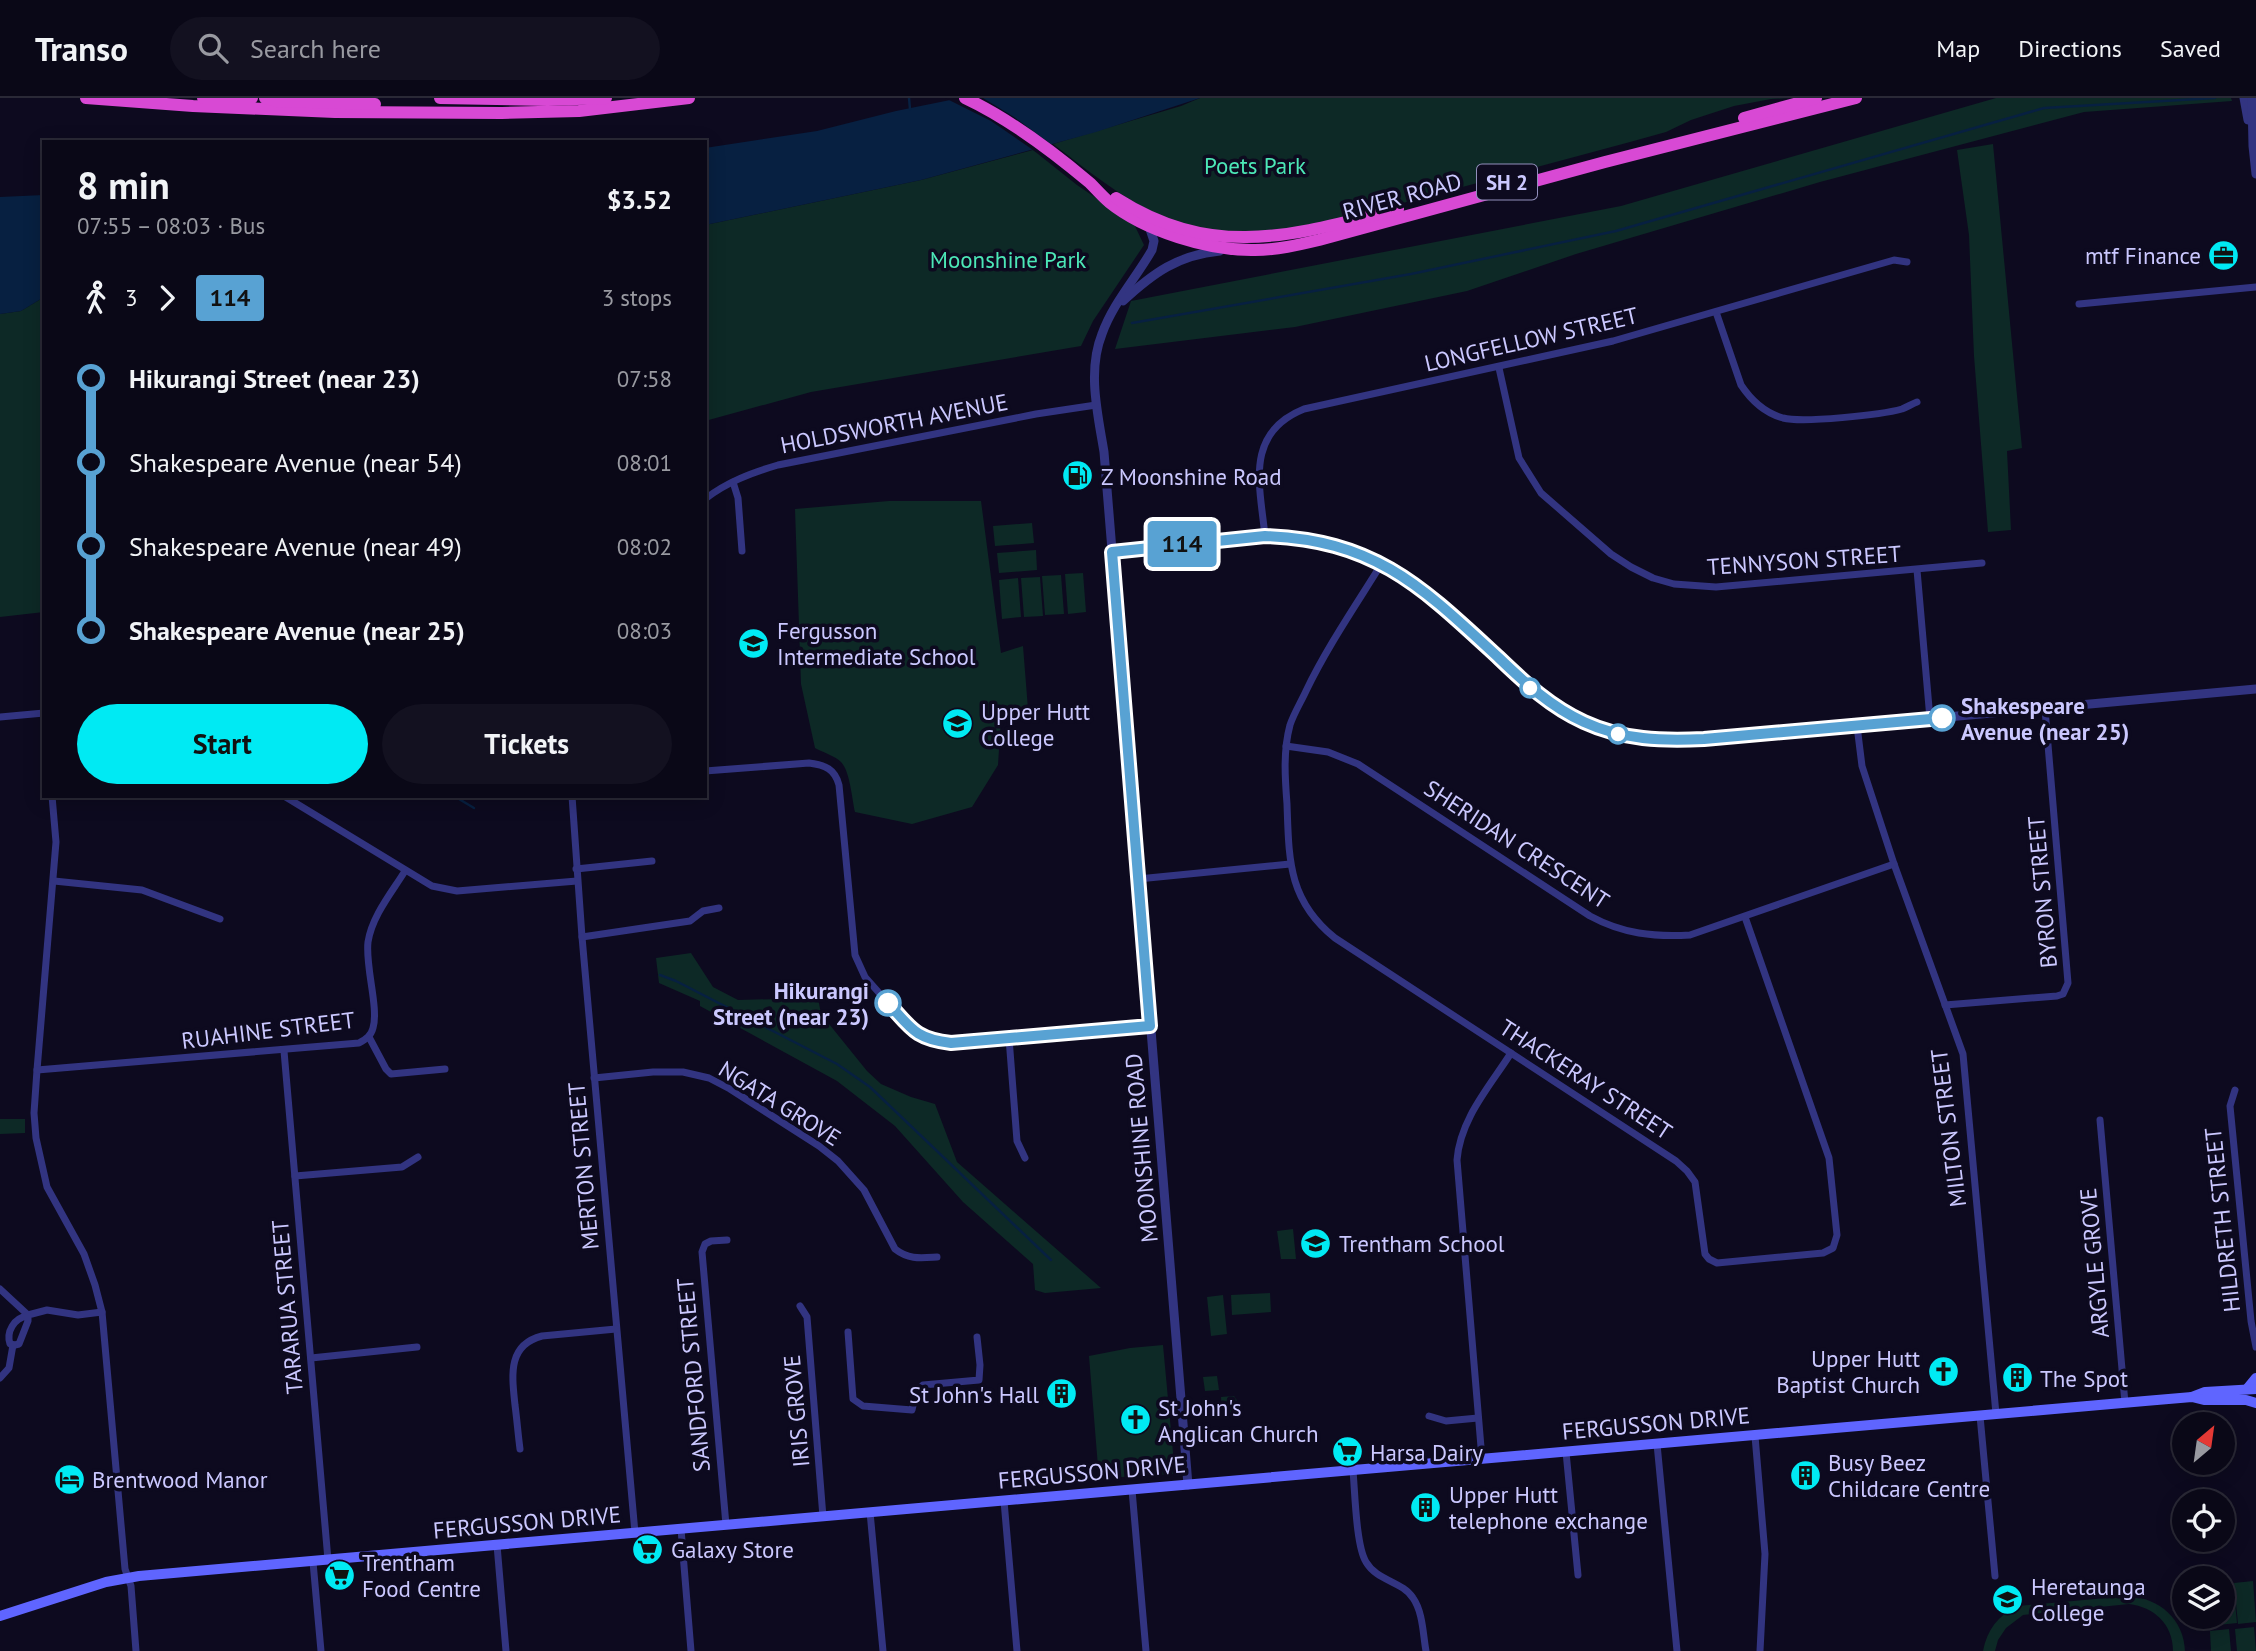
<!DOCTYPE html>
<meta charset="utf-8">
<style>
body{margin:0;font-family:"PT Sans",sans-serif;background:#131120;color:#f1f3f6;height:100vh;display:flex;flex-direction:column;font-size:26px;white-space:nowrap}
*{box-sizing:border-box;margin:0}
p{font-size:23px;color:#999aa1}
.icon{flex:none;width:38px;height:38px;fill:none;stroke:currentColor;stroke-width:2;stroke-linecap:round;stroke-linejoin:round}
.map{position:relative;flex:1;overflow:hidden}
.details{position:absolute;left:42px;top:42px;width:665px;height:658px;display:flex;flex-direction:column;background:#0a0817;border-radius:0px;box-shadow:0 4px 18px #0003,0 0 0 2px #2a2936}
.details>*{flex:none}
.badge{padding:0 14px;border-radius:5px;font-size:24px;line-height:46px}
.needle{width:46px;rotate:29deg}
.buttons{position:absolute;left:2172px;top:1314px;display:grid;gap:14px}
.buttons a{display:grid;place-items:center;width:63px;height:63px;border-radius:50%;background:#0a0817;box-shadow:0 4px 18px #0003,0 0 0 2px #2a2936;font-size:35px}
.map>.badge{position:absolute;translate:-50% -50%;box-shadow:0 0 0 4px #fff}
.legs{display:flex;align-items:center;gap:10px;height:77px;padding:0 35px;font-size:23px}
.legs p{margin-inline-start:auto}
.head{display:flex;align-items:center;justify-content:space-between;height:119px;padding:0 35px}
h1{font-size:38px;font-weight:700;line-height:52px}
.action{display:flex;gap:14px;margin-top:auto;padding:14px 35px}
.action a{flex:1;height:80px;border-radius:42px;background:#00eaf3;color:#111;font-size:28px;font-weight:700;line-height:80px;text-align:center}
.action a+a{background:#131120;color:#f1f3f6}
ul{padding:0 35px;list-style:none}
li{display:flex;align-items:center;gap:24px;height:84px;font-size:26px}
li i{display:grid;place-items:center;width:10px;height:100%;margin:0 9px;background:currentColor}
li i::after{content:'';width:18px;height:18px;margin:-9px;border:5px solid;border-radius:50%;background:#0a0817}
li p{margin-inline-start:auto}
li:first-child i{background:linear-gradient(#0000 50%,currentColor 0)}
li:last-child i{background:linear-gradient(currentColor 50%,#0000 0)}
header{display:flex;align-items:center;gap:42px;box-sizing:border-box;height:98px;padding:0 35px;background:#0a0817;border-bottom:2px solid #2a2936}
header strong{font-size:33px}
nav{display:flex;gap:38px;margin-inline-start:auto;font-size:24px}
.search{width:490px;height:63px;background:#131120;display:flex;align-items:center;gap:18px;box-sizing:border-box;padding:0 24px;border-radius:38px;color:#999aa1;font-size:26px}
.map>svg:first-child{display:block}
.green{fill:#0d2926}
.water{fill:#072041}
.pier{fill:#0d0a1f}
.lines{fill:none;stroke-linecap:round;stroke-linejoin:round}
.stream{stroke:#072041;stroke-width:2.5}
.minor{stroke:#323481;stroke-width:7}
.tertiary{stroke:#323481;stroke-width:9}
.secondary{stroke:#5f65ff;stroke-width:10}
.trunk{stroke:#d849d4;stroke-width:12}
.line-1-casing{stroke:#fff;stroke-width:16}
.line-1{stroke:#58a2d3;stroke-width:10}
.stop-1-dot{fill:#fff;stroke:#58a2d3;stroke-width:3.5}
.labels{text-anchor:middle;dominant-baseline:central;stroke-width:7;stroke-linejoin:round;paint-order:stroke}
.shield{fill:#0d0a1f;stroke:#928fbc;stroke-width:2}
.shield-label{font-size:21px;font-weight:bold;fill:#cbc8ff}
.park-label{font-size:23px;fill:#4ce7b7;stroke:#0d0a1f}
.street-label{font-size:23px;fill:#cbc8ff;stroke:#0d0a1f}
.poi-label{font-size:23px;fill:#cbc8ff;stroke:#0d0a1f;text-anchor:start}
.stop-label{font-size:23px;font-weight:bold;fill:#cbc8ff;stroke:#0d0a1f;text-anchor:start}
</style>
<header>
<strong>Transo</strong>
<div class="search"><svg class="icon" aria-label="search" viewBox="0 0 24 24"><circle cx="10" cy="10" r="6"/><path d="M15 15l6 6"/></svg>Search here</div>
<nav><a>Map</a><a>Directions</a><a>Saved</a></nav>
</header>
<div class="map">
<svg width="2256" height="1553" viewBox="0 0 2256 1553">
<rect width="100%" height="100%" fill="#0d0a1f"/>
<!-- green -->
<g class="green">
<path d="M1200,0h590l-19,1 -37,7 -43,14 -25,12 -36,10c-63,17 -127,34 -190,51 -74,19 -176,55 -251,33 -52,-15 -94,-50 -136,-82l128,-38z"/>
<path d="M1996,0h235l1,3 -148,11 -264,70 -244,72 -109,37 -172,36 -180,22 16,-48 490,-95z"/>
<path d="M1993,46l29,304 -15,3 4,79 -23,2 -14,-176 -5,-121 -12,-85z"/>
<path d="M1033,52l44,35 57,39 10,21 -51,76 -12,25 -270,46 -106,29v-196l216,-45z"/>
<path d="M44,199v315l-44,5v-303l21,-3z"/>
<path d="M889,403h92l20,152 22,-7 5,63 -21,9h-6l-3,47 -26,42 -60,17 -57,-12c-3,-13 -5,-41 -14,-50 -6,-6 -19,-10 -26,-14l-14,-64 -6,-175z"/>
<path d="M1032,425l2,20 -39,3 -2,-20z"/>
<path d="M1036,452l1,20 -38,3 -2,-20z"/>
<path d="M1083,475l3,39 -18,2 -3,-40z"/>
<path d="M1061,477l3,39 -19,1 -3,-39z"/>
<path d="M1040,479l3,39 -19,1 -3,-39z"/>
<path d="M1018,480l3,39 -19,2 -3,-39z"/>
<path d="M691,855l22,34 25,13 80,-2 3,16 46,57 14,13 30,13 24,7 22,58 144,126 -56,5 -10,-3 -2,-26 -70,-62 -68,-76 -58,-45 -137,-75v-5l-41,-18 -3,-25z"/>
<path d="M0,1021h25v14l-25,1z"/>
<path d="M1293,1131l3,30h-15l-4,-28z"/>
<path d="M1270,1195l1,19 -39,3 -1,-20z"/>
<path d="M1223,1197l4,39 -16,2 -4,-39z"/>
<path d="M1163,1247l12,129 -35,2v-6h-6v6l-35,3 -10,-123 41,-8z"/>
<path d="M1217,1278l2,14 -14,1 -2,-14z"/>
<path d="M1234,1298l6,9 1,9 -19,1 -1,-18z"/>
<path d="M2253,1483l3,41 -18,2 -4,-41z"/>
<path d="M2233,1484l4,41 -19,2 -1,-8h5l1,-34z"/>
<path d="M2128,1498c31,2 56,23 57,55h-12c0,-27 -19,-44 -44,-47l-106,11 -17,13 -8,12 -3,11h-12c4,-21 15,-36 35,-45z"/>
<path d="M2254,1529l2,24h-19l-2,-22z"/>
<path d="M2229,1531l2,22h-20l-1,-20z"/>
</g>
<!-- water -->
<g class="water">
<path d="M960,0h240l-104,34 -175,48 -216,45v-77l112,-17 79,-20z"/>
<path d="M44,97v102l-23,14 -21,3v-117z"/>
</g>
<!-- pier -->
<path class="pier" d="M945,0h38l31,19 41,30 -19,5 -45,-31z"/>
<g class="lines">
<!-- stream -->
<g class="stream">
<path d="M909,0l1,11"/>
<path d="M1132,225l279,-49 205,-43 428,-123 171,-10"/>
<path d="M454,698l20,12"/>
<path d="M660,877l16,6 161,83 33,23 181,173"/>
</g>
<!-- minor -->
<g class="minor">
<path d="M2079,206l177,-17"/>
<path d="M1716,214l25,73c10,15 24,28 42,33 20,5 98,-3 119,-9 5,-2 10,-5 15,-7"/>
<path d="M1499,270l20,90 22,35 70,61 20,13 22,11 21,6 42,3 266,-24"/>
<path d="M733,384l5,16 4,53"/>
<path d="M705,401c22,-17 46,-26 73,-34l258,-51 60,-9"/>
<path d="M1265,438c-5,-50 -21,-103 39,-127l309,-68 281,-81 13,2"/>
<path d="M1382,465c-26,42 -55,84 -76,128 -5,11 -12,22 -16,34 -7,26 -5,53 -3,79 2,56 1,96 48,134l341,223 11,10 8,11 10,72 4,5 8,4 106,-10 10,-5 4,-13 -8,-77 -84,-241"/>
<path d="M1917,472l13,149"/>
<path d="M0,619l44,-4"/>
<path d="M1857,628l5,40 32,98 69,190 33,360"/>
<path d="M1286,648l42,6 30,12 232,152c33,18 64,21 100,19l204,-71"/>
<path d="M705,673l104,-8c16,2 26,6 30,22l16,170 10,22 48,54c13,8 23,10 38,12l199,-17"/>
<path d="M52,698l4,46 -19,228 -3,43 2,25 11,49 37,67 11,31 7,27 23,257 6,17 5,65"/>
<path d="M284,698l148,90 25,5 120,-10"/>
<path d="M572,698l10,141 53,596"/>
<path d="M576,771l76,-8"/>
<path d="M1138,781l152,-15"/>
<path d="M54,783l88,9 78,29"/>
<path d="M582,839l108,-16 13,-10 16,-3"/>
<path d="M1945,907l112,-9 6,-2 5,-11 -23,-274"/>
<path d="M369,939l17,32 5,5 54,-5"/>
<path d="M1009,940l8,103 8,17"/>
<path d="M284,953l44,509"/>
<path d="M37,972l322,-27c7,-4 12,-7 14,-15 6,-20 -8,-62 -5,-86 4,-26 24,-50 37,-71"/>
<path d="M594,980l59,-6h30l26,6 21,11 89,57 19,15 26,29 31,59c14,11 26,9 42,8"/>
<path d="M2235,992l-5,16 21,215 5,26"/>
<path d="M2100,1022l25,283"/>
<path d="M295,1078l107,-9 16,-10"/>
<path d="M0,1191l28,26"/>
<path d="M800,1208l7,11 16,200"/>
<path d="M27,1218c-13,2 -21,16 -17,28l5,1 4,-1 9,-23v-6l19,-5 31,5 24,-3"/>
<path d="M848,1234l5,67 10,7 49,4 4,-18 7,-7 56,-5 1,-15 -3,-28"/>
<path d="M311,1260l106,-11"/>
<path d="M0,1280l9,-10 4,-23"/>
<path d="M1429,1318l17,5 32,-3"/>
<path d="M1980,1318l15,160"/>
<path d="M1755,1338l10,118 -5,97"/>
<path d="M1657,1346l20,207"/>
<path d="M520,1351c-2,-15 -3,-29 -5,-44 -3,-29 -8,-60 27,-69l74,-7"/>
<path d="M1566,1354l12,123"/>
<path d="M1482,1361l-25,-299c3,-41 33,-74 54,-107"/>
<path d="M1353,1373c2,21 3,75 13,91 11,19 36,19 47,36 10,14 10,37 13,53"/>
<path d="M1132,1392l14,161"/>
<path d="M1004,1403l13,150"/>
<path d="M870,1414l13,139"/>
<path d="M726,1427l-24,-273 3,-8 6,-3 16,-1"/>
<path d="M681,1431l10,122"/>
<path d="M497,1447l9,106"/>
<path d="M313,1464l8,89"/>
</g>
<!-- tertiary -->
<g class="tertiary">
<path d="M2244,0l4,22"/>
<path d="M2252,0l1,48 3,28"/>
<path d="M1149,128l5,15 -2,9c-16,28 -39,53 -50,84 -15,37 -4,81 2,118l84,1033"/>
<path d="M1123,203c30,-28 55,-46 97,-50"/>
<path d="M1112,454c81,-8 166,-29 246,1 106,40 160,166 278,185 22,4 45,2 68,1l552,-50"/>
</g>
<!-- secondary -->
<g class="secondary">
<path d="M2247,1291l9,-11"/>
<path d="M2192,1299l13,-5 51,-3"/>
<path d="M0,1518l106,-34 33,-6 2006,-175 47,-4 12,3h42l10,3"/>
</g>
<!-- trunk -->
<g class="trunk">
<path d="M86,0l107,8 142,6 167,1 77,-2 110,-13"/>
<path d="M203,0h49"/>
<path d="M265,0l11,3 99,3"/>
<path d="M440,0l108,2 58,-2"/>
<path d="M965,0c45,21 87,53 125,85 6,6 12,13 19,19 36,29 100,49 146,48 22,0 43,-5 64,-10l286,-78 251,-64"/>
<path d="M1744,20l72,-20"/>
<path d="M1116,100c99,63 177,37 282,11"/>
</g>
</g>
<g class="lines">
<defs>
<path id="line-1" d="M888,905c23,25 27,36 63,40l199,-17 -38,-474 153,-16c111,4 157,51 234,122 26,25 52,49 85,64 39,18 78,19 120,17l238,-21"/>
</defs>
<!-- line-1 casing -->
<use href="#line-1" class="line-1-casing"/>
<!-- line-1 -->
<use href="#line-1" class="line-1"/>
</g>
<!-- icons -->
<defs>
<symbol id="office-disc" viewBox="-11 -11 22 22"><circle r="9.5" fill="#00eaf3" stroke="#0d0a1f"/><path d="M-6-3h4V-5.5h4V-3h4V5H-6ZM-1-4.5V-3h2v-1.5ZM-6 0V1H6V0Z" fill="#111"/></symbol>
<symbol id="fuel-disc" viewBox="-11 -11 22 22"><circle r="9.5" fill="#00eaf3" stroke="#0d0a1f"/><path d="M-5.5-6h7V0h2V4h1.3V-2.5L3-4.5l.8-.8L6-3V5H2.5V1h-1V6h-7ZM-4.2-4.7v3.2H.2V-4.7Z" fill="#111"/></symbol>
<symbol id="school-disc" viewBox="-11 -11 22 22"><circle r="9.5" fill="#00eaf3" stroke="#0d0a1f"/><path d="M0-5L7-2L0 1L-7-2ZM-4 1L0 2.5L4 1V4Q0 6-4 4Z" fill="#111"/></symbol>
<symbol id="church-disc" viewBox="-11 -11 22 22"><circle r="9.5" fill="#00eaf3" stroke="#0d0a1f"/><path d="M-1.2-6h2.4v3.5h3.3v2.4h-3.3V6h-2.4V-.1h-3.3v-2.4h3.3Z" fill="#111"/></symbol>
<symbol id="building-disc" viewBox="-11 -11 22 22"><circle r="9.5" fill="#00eaf3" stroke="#0d0a1f"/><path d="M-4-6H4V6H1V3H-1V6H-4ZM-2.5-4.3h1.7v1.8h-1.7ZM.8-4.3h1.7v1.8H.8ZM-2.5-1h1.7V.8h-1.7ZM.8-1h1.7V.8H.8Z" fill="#111"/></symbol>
<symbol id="supermarket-disc" viewBox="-11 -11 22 22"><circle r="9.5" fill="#00eaf3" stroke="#0d0a1f"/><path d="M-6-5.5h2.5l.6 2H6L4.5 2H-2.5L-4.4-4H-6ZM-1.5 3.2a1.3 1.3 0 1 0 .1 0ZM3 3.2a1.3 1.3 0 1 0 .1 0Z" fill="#111"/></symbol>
<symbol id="hotel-disc" viewBox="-11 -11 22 22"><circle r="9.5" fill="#00eaf3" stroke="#0d0a1f"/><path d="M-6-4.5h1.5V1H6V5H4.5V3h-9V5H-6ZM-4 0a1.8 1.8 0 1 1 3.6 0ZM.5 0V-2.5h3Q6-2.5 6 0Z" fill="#111"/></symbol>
</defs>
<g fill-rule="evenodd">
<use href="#office-disc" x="2206" y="140" width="35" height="35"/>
<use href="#fuel-disc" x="1060" y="360" width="35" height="35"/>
<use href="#school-disc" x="736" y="528" width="35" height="35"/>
<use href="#school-disc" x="940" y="608" width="35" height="35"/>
<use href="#school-disc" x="1298" y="1128" width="35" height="35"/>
<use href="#church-disc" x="1926" y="1256" width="35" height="35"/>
<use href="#building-disc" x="2000" y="1262" width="35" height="35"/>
<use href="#building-disc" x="1044" y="1278" width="35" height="35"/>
<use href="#church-disc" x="1118" y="1304" width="35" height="35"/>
<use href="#supermarket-disc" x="1330" y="1336" width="35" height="35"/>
<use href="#building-disc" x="1788" y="1360" width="35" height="35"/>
<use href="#hotel-disc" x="52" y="1364" width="35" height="35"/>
<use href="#building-disc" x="1408" y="1392" width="35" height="35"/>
<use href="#supermarket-disc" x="630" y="1434" width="35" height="35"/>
<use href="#supermarket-disc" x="322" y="1460" width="35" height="35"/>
<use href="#school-disc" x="1990" y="1484" width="35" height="35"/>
</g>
<!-- markers -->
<g class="stop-1-dot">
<circle cx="1530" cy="590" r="9"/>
<circle cx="1942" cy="620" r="12"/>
<circle cx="1618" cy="636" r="9"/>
<circle cx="888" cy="905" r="12"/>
</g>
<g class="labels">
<!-- shield labels -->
<rect class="shield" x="1477" y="66.5" width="60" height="35" rx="5"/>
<g class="shield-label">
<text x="1507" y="84">SH 2</text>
</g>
<!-- park labels -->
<g class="park-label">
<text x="1255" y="67">Poets Park</text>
<text x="1008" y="161">Moonshine Park</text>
</g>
<!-- street labels -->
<g class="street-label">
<text transform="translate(1402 98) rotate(-15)">RIVER ROAD</text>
<text transform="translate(1531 241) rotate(-13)">LONGFELLOW STREET</text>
<text transform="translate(894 325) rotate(-11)">HOLDSWORTH AVENUE</text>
<text transform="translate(1804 462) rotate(-4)">TENNYSON STREET</text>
<text transform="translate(1517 746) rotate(33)">SHERIDAN CRESCENT</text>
<text transform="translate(2042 794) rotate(-95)">BYRON STREET</text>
<text transform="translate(268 932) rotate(-7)">RUAHINE STREET</text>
<text transform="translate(1586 981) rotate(33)">THACKERAY STREET</text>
<text transform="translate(780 1005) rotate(32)">NGATA GROVE</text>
<text transform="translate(1948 1030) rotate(-97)">MILTON STREET</text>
<text transform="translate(1141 1050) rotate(-95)">MOONSHINE ROAD</text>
<text transform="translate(583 1068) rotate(-95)">MERTON STREET</text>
<text transform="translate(2222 1122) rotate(-96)">HILDRETH STREET</text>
<text transform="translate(2094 1165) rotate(-95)">ARGYLE GROVE</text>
<text transform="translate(287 1209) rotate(-95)">TARARUA STREET</text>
<text transform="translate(693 1277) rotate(-95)">SANDFORD STREET</text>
<text transform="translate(796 1313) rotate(-95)">IRIS GROVE</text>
<text transform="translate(1656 1325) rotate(-5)">FERGUSSON DRIVE</text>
<text transform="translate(1092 1374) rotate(-5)">FERGUSSON DRIVE</text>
<text transform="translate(527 1424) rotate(-5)">FERGUSSON DRIVE</text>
</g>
<!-- poi labels -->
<g class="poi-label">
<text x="2201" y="157" text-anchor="end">mtf Finance</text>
<text x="1101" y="378">Z Moonshine Road</text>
<text x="777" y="532">Fergusson<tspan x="777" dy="26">Intermediate School</tspan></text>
<text x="981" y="613">Upper Hutt<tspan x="981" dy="26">College</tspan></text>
<text x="1339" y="1145">Trentham School</text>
<text x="1920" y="1260" text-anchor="end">Upper Hutt<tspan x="1920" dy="26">Baptist Church</tspan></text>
<text x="2040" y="1280">The Spot</text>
<text x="1039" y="1296" text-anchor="end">St John's Hall</text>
<text x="1158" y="1309">St John's<tspan x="1158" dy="26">Anglican Church</tspan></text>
<text x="1370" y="1354">Harsa Dairy</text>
<text x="1828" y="1364">Busy Beez<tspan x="1828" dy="26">Childcare Centre</tspan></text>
<text x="92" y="1381">Brentwood Manor</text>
<text x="1449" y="1396">Upper Hutt<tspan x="1449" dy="26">telephone exchange</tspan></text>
<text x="671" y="1451">Galaxy Store</text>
<text x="362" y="1464">Trentham<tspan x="362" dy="26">Food Centre</tspan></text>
<text x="2031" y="1488">Heretaunga<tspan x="2031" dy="26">College</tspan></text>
</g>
<!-- stop labels -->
<g class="stop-label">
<text x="1961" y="607">Shakespeare<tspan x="1961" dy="26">Avenue (near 25)</tspan></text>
<text x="869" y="892" text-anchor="end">Hikurangi<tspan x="869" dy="26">Street (near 23)</tspan></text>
</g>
</g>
</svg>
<div class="buttons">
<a><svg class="needle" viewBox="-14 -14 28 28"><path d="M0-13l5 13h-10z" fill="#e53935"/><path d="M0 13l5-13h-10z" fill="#999aa1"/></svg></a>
<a><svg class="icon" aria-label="locate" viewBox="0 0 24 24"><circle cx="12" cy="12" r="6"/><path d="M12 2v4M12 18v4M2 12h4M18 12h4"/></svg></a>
<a><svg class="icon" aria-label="layers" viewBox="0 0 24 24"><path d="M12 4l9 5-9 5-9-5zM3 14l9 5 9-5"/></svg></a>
</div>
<b class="badge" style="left:1182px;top:446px;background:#58a2d3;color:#111">114</b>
<section class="details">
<div class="head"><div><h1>8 min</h1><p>07:55 – 08:03 · Bus</p></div><b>$3.52</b></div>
<div class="legs"><svg class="icon" aria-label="walk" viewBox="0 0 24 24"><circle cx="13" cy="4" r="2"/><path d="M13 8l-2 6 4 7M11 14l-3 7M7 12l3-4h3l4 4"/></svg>3<svg class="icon" aria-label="forward" viewBox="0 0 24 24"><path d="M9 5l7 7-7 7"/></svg><b class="badge" style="background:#58a2d3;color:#111">114</b><p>3 stops</p></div>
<ul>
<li><i style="color:#58a2d3"></i><b>Hikurangi Street (near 23)</b><p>07:58</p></li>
<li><i style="color:#58a2d3"></i><span>Shakespeare Avenue (near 54)</span><p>08:01</p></li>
<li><i style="color:#58a2d3"></i><span>Shakespeare Avenue (near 49)</span><p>08:02</p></li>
<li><i style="color:#58a2d3"></i><b>Shakespeare Avenue (near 25)</b><p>08:03</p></li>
</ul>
<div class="action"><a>Start</a><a>Tickets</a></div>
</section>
</div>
